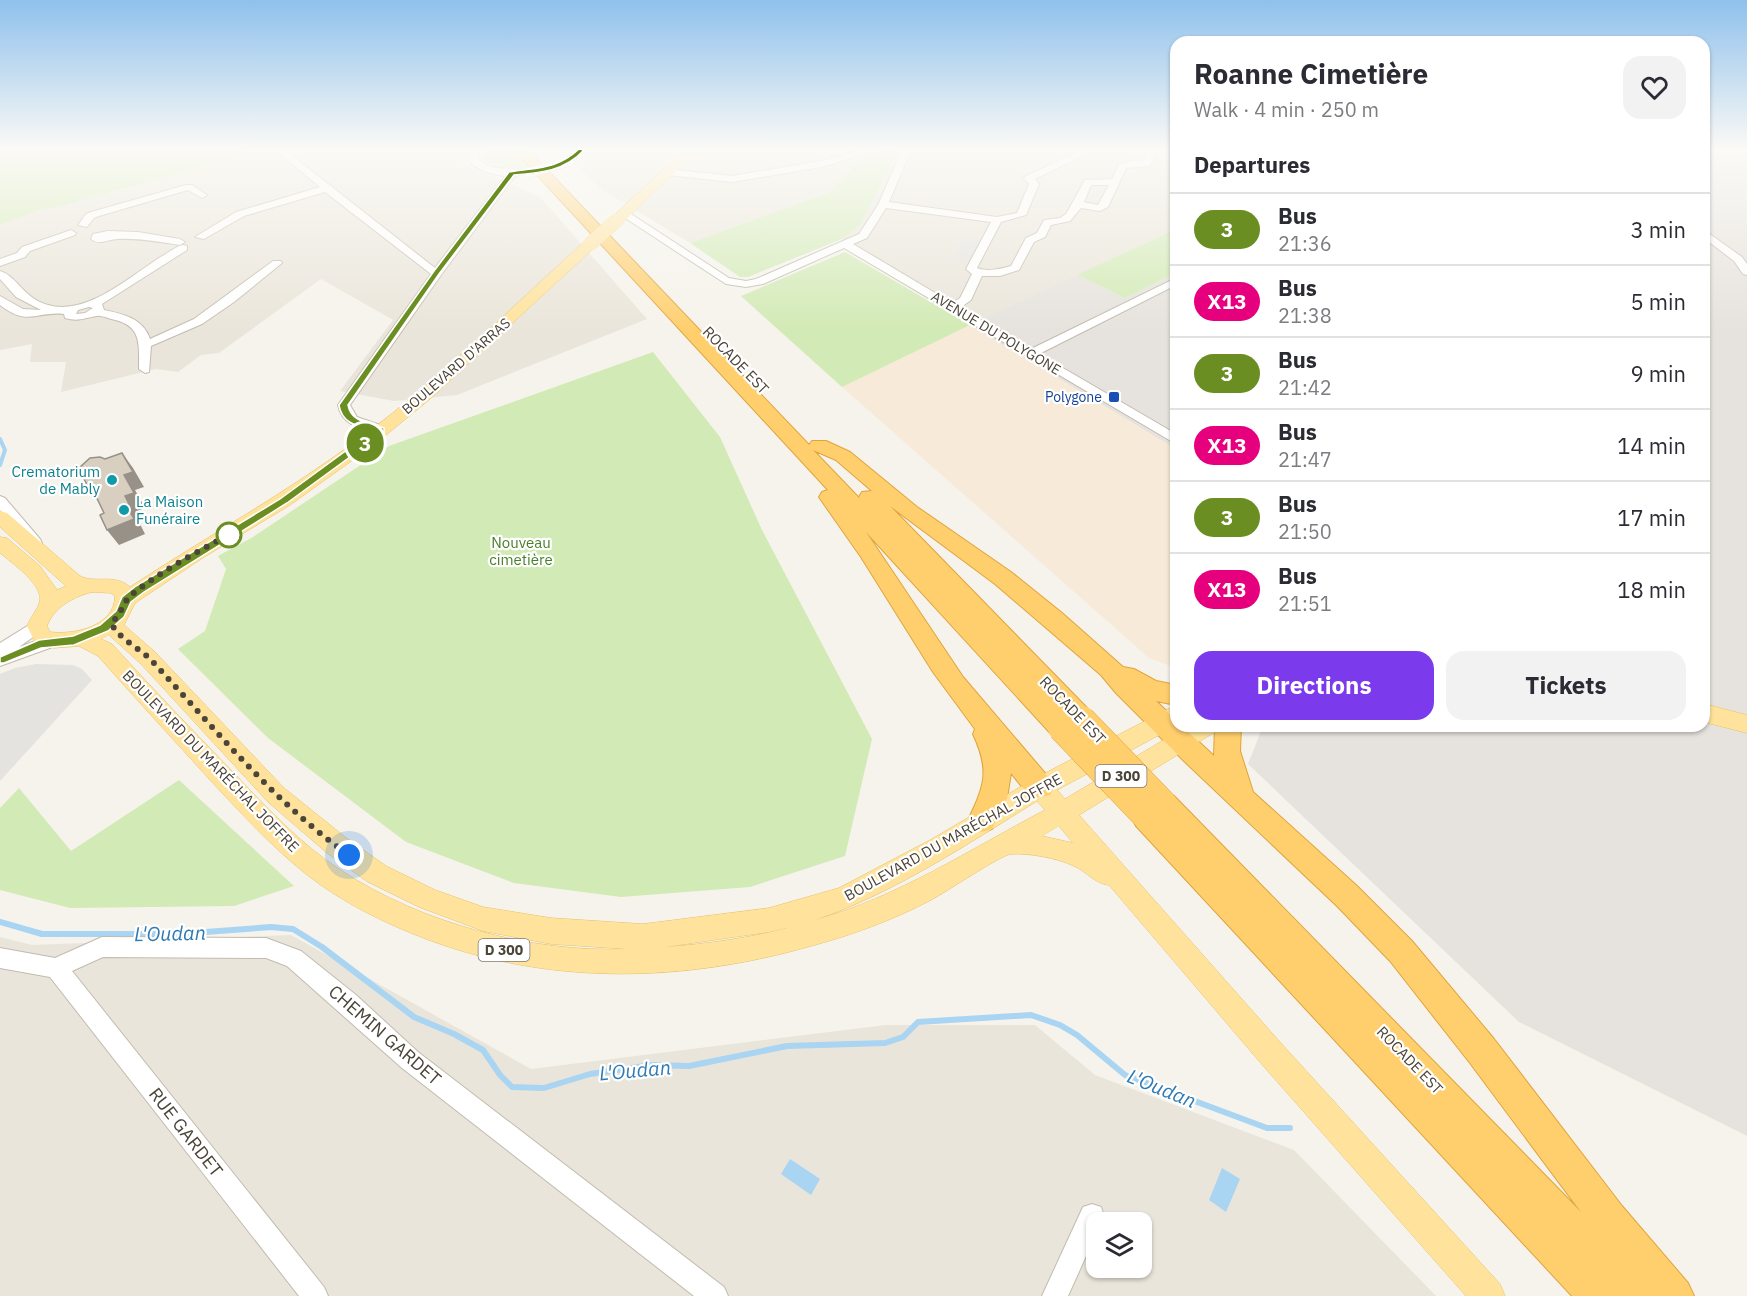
<!DOCTYPE html>
<meta charset="utf-8">
<style>
body{margin:0;font-family:"IBM Plex Sans",sans-serif;background:#f2f2f3;color:#2b2b33;height:100vh;display:flex;flex-direction:column;font-size:22px;white-space:nowrap}
*{box-sizing:border-box;margin:0}
p{font-size:20px;color:#7c7c81}
.icon{flex:none;width:33px;height:33px;fill:none;stroke:currentColor;stroke-width:2;stroke-linecap:round;stroke-linejoin:round}
.map{position:relative;flex:1;overflow:hidden}
.panel{position:absolute;left:1170px;top:36px;width:540px;height:696px;display:flex;flex-direction:column;background:#fff;border-radius:18px;box-shadow:0 2px 4px #0004}
.panel>*{flex:none}
.badge{padding:0 12px;border-radius:20px;font-size:21px;line-height:39px}
.buttons{position:absolute;left:1086px;top:1212px;display:grid;gap:12px}
.buttons a{display:grid;place-items:center;width:66px;height:66px;border-radius:12px;background:#fff;box-shadow:0 2px 4px #0004;font-size:30px}
.you{position:absolute;width:30px;height:30px;margin:-15px;border:4px solid #fff;border-radius:50%;background:#1a73e8;box-shadow:0 0 0 9px #1a73e833}
.map>.badge{position:absolute;translate:-50% -50%;box-shadow:0 0 0 3px #fff}
h2{padding:0 24px;font-size:22px;line-height:54px}
.round{display:grid;place-items:center;flex:none;width:63px;height:63px;border-radius:18px;background:#f2f2f3}
.headline{display:flex;align-items:center;justify-content:space-between;height:102px;padding:0 24px}
h1{font-size:28px;font-weight:700;line-height:45px}
.primary-button{display:flex;gap:12px;margin-top:auto;padding:12px 24px}
.primary-button a{flex:1;height:69px;border-radius:18px;background:#7c3aed;color:#fff;font-size:24px;font-weight:700;line-height:69px;text-align:center}
.primary-button a+a{background:#f2f2f3;color:#2b2b33}
ul{padding:0;list-style:none}
li{display:flex;align-items:center;gap:18px;height:72px;padding:0 24px;border-top:2px solid #e1e1e2}
li div{flex:1}
li b{display:block;font-size:22px}
li em{font-style:normal}
li .badge{min-width:66px;font-weight:700;text-align:center}
.map>svg:first-child{display:block}
.residential{fill:#eae5da;fill-rule:evenodd}
.commercial{fill:#f7ead8}
.industrial{fill:#e6e2dd}
.green{fill:#d2eab5}
.parking{fill:#e5e3e0}
.water{fill:#a9d4f2}
.lines{fill:none;stroke-linecap:round;stroke-linejoin:round}
.stream-far1{stroke:#a9d4f2;stroke-width:4}
.stream{stroke:#a9d4f2;stroke-width:6}
.minor-casing{stroke:#c2bbae;stroke-width:2}
.major-casing{stroke:#e6c16a;stroke-width:1}
.highway-casing{stroke:#e0a43c;stroke-width:2}
.minor{fill:#fff;fill-rule:evenodd}
.major{fill:#ffe39c;fill-rule:evenodd}
.highway{fill:#ffcf6e;fill-rule:evenodd}
.minor-bridge-casing{stroke:#c2bbae;stroke-width:11;stroke-linecap:butt}
.major-bridge-casing{stroke:#e6c16a;stroke-width:14;stroke-linecap:butt}
.highway-bridge-casing{stroke:#e0a43c;stroke-width:27;stroke-linecap:butt}
.minor-bridge{stroke:#fff;stroke-width:10}
.major-bridge{stroke:#ffe39c;stroke-width:14}
.highway-bridge{stroke:#ffcf6e;stroke-width:26}
.shaded-wall{fill:#979187}
.building{fill:#d8cfc1;stroke:#979187;stroke-width:1.5}
.line{fill:#6b8e23;stroke:#fff;stroke-width:1.5}
.walk{stroke:#4b4439;stroke-width:6;stroke-dasharray:0 10.8}
.transit-dot{fill:#1a4fb4;stroke:#fff;stroke-width:2}
.culture-dot{fill:#0f9aa8;stroke:#fff;stroke-width:2}
.stop-dot{fill:#fff;stroke:#6b8e23;stroke-width:3}
.labels{text-anchor:middle;dominant-baseline:central;stroke-width:4.5;stroke-linejoin:round;paint-order:stroke}
.far-street-label{font-size:14px;fill:#4b4439;stroke:#fff}
.far-transit-label{font-size:14px;fill:#164399;stroke:#fff;text-anchor:end}
.shield{fill:#fff;stroke:#817c74;stroke-width:1.5}
.shield-label{font-size:14px;font-weight:bold;fill:#4b4439}
.street-label{font-size:15px;fill:#4b4439;stroke:#fff}
.culture-label{font-size:15px;fill:#0d838f;stroke:#fff;text-anchor:end}
.park-label{font-size:15px;fill:#4a7f2a;stroke:#fff}
.near-street-label{font-size:18px;fill:#4b4439;stroke:#fff}
.near-water-label{font-size:20px;font-style:italic;fill:#2e7ab2;stroke:#fff}
</style>
<div class="map">
<svg width="1747" height="1296" viewBox="0 0 1747 1296">
<rect width="100%" height="100%" fill="#f6f3ec"/>
<!-- residential -->
<g class="residential">
<path d="M246,150h224l-7,14 77,33 107,122 -190,76 -63,6 -54,-10 53,-71 -72,-41 -102,74 -18,2 -23,17 -22,-3 -95,23 5,-30h-36l2,-18 -32,6v-125l39,-15 17,-3z"/>
<path d="M584,150h302l-23,8 -33,34 -140,51 -86,-52 -28,-26z"/>
<path d="M899,150h277v79l-192,90 -142,-80 18,-14z"/>
<path d="M291,935l240,134 355,-44h149l60,50 199,75 142,146h-1436v-359l32,8zM1096,1222h46v46h-46z"/>
</g>
<!-- commercial -->
<path class="commercial" d="M970,325l206,124v219l-27,-10 -307,-271z"/>
<!-- industrial -->
<g class="industrial">
<path d="M1704,150h43v986l-228,-114 -271,-258 15,-38h441z"/>
<path d="M1176,273v176l-206,-124 107,-50 48,23z"/>
</g>
<!-- green -->
<g class="green">
<path d="M0,150h246l1,1 -21,9 -170,47 -17,3 -39,15z"/>
<path d="M485,150h26l17,19c-15,2 -33,2 -44,-10z"/>
<path d="M886,150h13l-39,75 -18,14 -94,38h-8l-50,-34 140,-51 33,-35z"/>
<path d="M1176,229v44l-51,25 -48,-23z"/>
<path d="M845,252l125,73 -128,62 -101,-91z"/>
<path d="M653,352l67,85 42,93 110,209 -27,117 -95,31 -129,10 -107,-14 -108,-41 -138,-104 -90,-89 27,-18 21,-62 -8,-13 35,-19 136,-91z"/>
<path d="M179,780l115,106 -60,20 -164,2 -70,-18v-82l19,-20 52,63z"/>
</g>
<!-- parking -->
<g class="parking">
<path d="M964,238l16,2 -11,22 -16,-2z"/>
<path d="M36,664l37,1 9,4 10,11 -92,101v-107l15,-6z"/>
</g>
<!-- water -->
<g class="water">
<path d="M790,1159l30,20 -9,16 -30,-21z"/>
<path d="M1222,1168l18,11 -14,33 -17,-12z"/>
</g>
<g class="lines">
<!-- stream-far1 -->
<path class="stream-far1" d="M0,439l5,11 -5,15"/>
<!-- stream -->
<path class="stream" d="M0,922l42,12h137l92,-7 22,2 29,18 92,70 40,17 29,16 17,25 12,12 32,1 46,-14 62,-9 37,1 98,-20 98,-3 18,-6 15,-15 113,-7 29,10 17,10 48,40 142,53h23"/>
<defs>
<g id="minor">
<path d="M275,150h10l150,118 70,-92c-14,-2 -27,-5 -37,-16l2,-10h9l-1,9c16,16 35,5 49,14l-12,3 -74,99 -91,130 7,12 29,10 2,3 -2,3 -5,1c-19,-5 -39,-8 -43,-29l93,-131 -106,-82 -81,24 -40,23 -9,-2 41,-25 84,-25z"/>
<path d="M575,150h10l-13,13h-6v-4z"/>
<path d="M861,150h15l-54,17 -90,15 -64,-7 -5,-3 5,-3 64,7 89,-15z"/>
<path d="M902,150h9l-22,52 108,15 20,-4 12,-29 -5,-6 2,-2 56,-26h12l-59,29 4,5 -13,31 -25,7 -24,46c11,4 23,1 34,-2l15,-28 11,-5 7,-13 16,-2 6,-4 19,-34 27,-1 7,-15 15,-4 10,1 5,-11h9l-8,16 -24,2 -18,39 -8,4 -19,-3 -11,13 -19,4 -6,12 -11,5 -15,28 -19,6h-18l-11,24 -11,8 71,41 145,-71v7l-137,69 137,80v10l-332,-196 -81,36 -17,3 -20,-3 -107,-70 9,-2 101,66 17,3 10,-2 103,-45 19,-29zM1091,185h18l-11,20 -14,-3zM886,208l105,14 -25,47 6,5 -12,24 -8,5 -99,-59 14,-6z"/>
<path d="M186,185h6l15,10 -5,3 -14,-8 -89,26 -5,2 -7,9 -9,-2 8,-11 5,-2z"/>
<path d="M71,230l5,3 -1,2 -45,16 -5,6 -25,9v-7l17,-6 5,-6z"/>
<path d="M1704,230l38,27 5,7v11l-4,-1 -9,-13 -30,-23z"/>
<path d="M108,231l30,1 42,7 5,3 -5,3c-21,-3 -41,-7 -62,-6 -10,0 -18,7 -27,0l2,-5z"/>
<path d="M183,245l4,1v4l-85,54 2,6c19,4 39,8 46,29l44,-20 79,-58h8l1,2 -48,39 -32,22 -51,22 -2,26 -4,1 -6,-4c0,-26 3,-44 -28,-50 -4,-1 -10,-4 -14,-3 -13,2 -19,6 -32,2l-1,-4c-28,-3 -36,13 -64,-9v-9l23,13 18,1 -25,-13 -16,-18v-8c17,5 23,27 48,34 38,11 80,-27 111,-47 8,-4 15,-11 24,-13zM89,307l4,1 -8,5 -9,1 2,-4z"/>
<path d="M0,496l5,2 35,41 2,4 -2,4h-10l-30,-37z"/>
<path d="M37,620l6,2 2,4 -2,4 -24,17 33,-12 6,2 2,4 -2,4 -58,21v-23z"/>
<path d="M102,937l164,1 35,13 55,44 62,57 306,235 4,9h-34l-292,-228 -115,-102 -21,-8 -163,-1 -31,14 252,316 4,9h-29l-249,-319 -50,-9v-20l55,10z"/>
<path d="M1092,1204l9,3 3,9 -2,6h-6v12l-28,62h-26l41,-89z"/>
</g>
<g id="major">
<path d="M685,150h13l-76,73h-10l-1,-3 1,-3z"/>
<path d="M590,240l5,1 2,3 -2,3 -165,152 -55,45 -85,61 -86,52 -69,46 -11,22 31,27 129,136 61,49 41,29 49,24 48,17 68,11 92,6 126,-16 70,-20 93,-49 100,-59 136,-71 8,-3v20l-119,64 8,9 122,-73h31l-3,6 -136,83 200,226 221,243 5,12h-39l-207,-235 -150,-176c-14,-1 -23,-14 -35,-19 -17,-8 -44,-13 -63,-12 -10,1 -65,38 -80,46 -38,20 -79,35 -120,46 -126,36 -258,40 -382,-6 -43,-16 -86,-37 -123,-66 -35,-28 -65,-61 -95,-93 -38,-42 -76,-83 -113,-125l-19,-10 -25,2 -18,-4 -9,-18c3,-8 12,-18 13,-26 2,-16 -29,-38 -40,-47v-16l7,1 33,28 17,24 9,-4 -66,-59v-16l7,2 73,63c16,8 34,-3 50,11 78,-51 158,-95 233,-151 79,-59 149,-129 222,-195zM92,592l19,1 4,3c0,30 -40,39 -65,36l-3,-6c7,-19 26,-29 45,-34zM109,635l32,29 127,138 59,51 41,29 51,25 64,24 68,13 76,5c-95,4 -206,-26 -285,-78 -42,-27 -77,-65 -111,-101 -40,-41 -80,-83 -119,-126l-11,-5zM1037,801l8,9c-76,40 -147,87 -230,110 79,-27 151,-75 222,-119zM1059,826l14,17 -31,-7zM791,927c-41,11 -84,17 -126,20l104,-15z"/>
<path d="M1704,704l43,11v18l-43,-11z"/>
</g>
<path id="highway" d="M514,150h14l283,297 -2,-2 3,-4h14l24,11 67,55 94,65 51,41 61,54 11,2 22,12 20,4v20l-20,-4 20,19v6h6l32,30 1,-30h26l-1,25 13,41 104,94 55,55 82,98 128,167 66,77 6,13h-122l-436,-470 -4,-9 4,-9 10,-3 6,2 -2,-3 4,-8 10,-4 10,4 407,416 -111,-149 -80,-102 -53,-55 -153,-145 -68,-68 -15,-18 -106,-91 -105,-78 201,206 4,7 -4,7 -9,3 -9,-3 -3,9 -9,3 -9,-3 -186,-203 97,145 87,102 4,8 -4,8c-21,7 -27,-8 -39,-22l-4,25 -15,31 -10,3 -10,-3 -4,-9c17,-35 22,-50 5,-86l2,-5 -42,-57 -72,-115 -42,-60 3,-5 6,-2zM813,450l23,10 36,31 -10,1 -3,5 1,2z"/>
</defs>
<!-- minor casing -->
<use href="#minor" class="minor-casing"/>
<!-- major casing -->
<use href="#major" class="major-casing"/>
<!-- highway casing -->
<use href="#highway" class="highway-casing"/>
<!-- minor -->
<use href="#minor" class="minor"/>
<!-- major -->
<use href="#major" class="major"/>
<!-- highway -->
<use href="#highway" class="highway"/>
<defs>
<path id="minor-bridge" d="M527,173l42,-12"/>
<path id="major-bridge" d="M590,244l27,-24"/>
<g id="highway-bridge">
<path d="M1082,719l82,85"/>
<path d="M1061,728l85,89"/>
</g>
</defs>
<!-- minor-bridge casing -->
<use href="#minor-bridge" class="minor-bridge-casing"/>
<!-- major-bridge casing -->
<use href="#major-bridge" class="major-bridge-casing"/>
<!-- highway-bridge casing -->
<use href="#highway-bridge" class="highway-bridge-casing"/>
<!-- minor-bridge -->
<use href="#minor-bridge" class="minor-bridge"/>
<!-- major-bridge -->
<use href="#major-bridge" class="major-bridge"/>
<!-- highway-bridge -->
<use href="#highway-bridge" class="highway-bridge"/>
</g>
<!-- shaded-wall -->
<g class="shaded-wall">
<path d="M122,453l11,15 11,19 -9,3 10,18 -8,3 4,8 -3,1 7,14 -26,11 -12,-15 19,-25z"/>
<path d="M91,486l9,16 -12,-15z"/>
</g>
<!-- building -->
<g class="building">
<path d="M122,453l11,19 -9,3 10,18 -9,3 4,8 -3,1 8,14 -27,11 -7,-15 4,-2 -13,-27 -3,1 -9,-19 11,-10 10,-1 5,2z"/>
<path d="M1704,455l3,28 -3,-1z"/>
</g>
<!-- sky -->
<linearGradient id="sky" x2="0" y2="1"><stop stop-color="#8fc1ec"/><stop offset="0.45" stop-color="#fbfaf6"/><stop offset="1" stop-color="#fbfaf6" stop-opacity="0"/></linearGradient>
<rect width="1747" height="332" fill="url(#sky)"/>
<!-- line -->
<path class="line" d="M579,149l5,1c-19,21 -44,23 -70,25l-75,99 -91,131c3,17 21,18 36,23v4l-97,71 -143,89 -13,10 -7,15 -16,14 -34,14 -33,3 -37,15h-4v-6l39,-17 34,-4 27,-11 16,-14 6,-14 14,-11 144,-87 94,-69c-16,-4 -32,-6 -35,-25l95,-134 75,-99c29,-5 47,-2 70,-23z"/>
<g class="lines">
<!-- walk -->
<path class="walk" d="M229,535l3,-2c-35,19 -73,39 -103,64 -5,5 -8,18 -18,26 9,17 27,24 40,37 63,67 122,142 198,195"/>
</g>
<!-- markers -->
<rect class="transit-dot" x="1108" y="391" width="12" height="12" rx="3"/>
<g class="culture-dot">
<circle cx="112" cy="480" r="6"/>
<circle cx="124" cy="510" r="6"/>
</g>
<circle class="stop-dot" cx="229" cy="535" r="12"/>
<g class="labels">
<!-- far-street labels -->
<g class="far-street-label">
<text transform="translate(996 333) rotate(31)">AVENUE DU POLYGONE</text>
<text transform="translate(456 366) rotate(-41)">BOULEVARD D'ARRAS</text>
</g>
<!-- far-transit labels -->
<g class="far-transit-label">
<text x="1102" y="397">Polygone</text>
</g>
<!-- shield labels -->
<g class="shield">
<rect x="1095.5" y="765" width="51" height="22" rx="4.5"/>
<rect x="478.5" y="939" width="51" height="22" rx="4.5"/>
</g>
<g class="shield-label">
<text x="1121" y="776">D 300</text>
<text x="504" y="950">D 300</text>
</g>
<!-- street labels -->
<g class="street-label">
<text transform="translate(736 360) rotate(46)">ROCADE EST</text>
<text transform="translate(1073 710) rotate(46)">ROCADE EST</text>
<text transform="translate(211 761) rotate(46)">BOULEVARD DU MARÉCHAL JOFFRE</text>
<text transform="translate(953 837) rotate(-29)">BOULEVARD DU MARÉCHAL JOFFRE</text>
<text transform="translate(1410 1060) rotate(46)">ROCADE EST</text>
</g>
<!-- culture labels -->
<g class="culture-label">
<text x="100" y="471">Crematorium<tspan x="100" dy="17">de Mably</tspan></text>
<text x="136" y="501" text-anchor="start">La Maison<tspan x="136" dy="17">Funéraire</tspan></text>
</g>
<!-- park labels -->
<g class="park-label">
<text x="521" y="542">Nouveau<tspan x="521" dy="17">cimetière</tspan></text>
</g>
<!-- near-street labels -->
<g class="near-street-label">
<text transform="translate(385 1035) rotate(41)">CHEMIN GARDET</text>
<text transform="translate(186 1132) rotate(52)">RUE GARDET</text>
</g>
<!-- near-water labels -->
<g class="near-water-label">
<text transform="translate(170 933) rotate(-1)">L'Oudan</text>
<text transform="translate(635 1070) rotate(-5)">L'Oudan</text>
<text transform="translate(1162 1088) rotate(22)">L'Oudan</text>
</g>
</g>
</svg>
<div class="buttons">
<a><svg class="icon" aria-label="layers" viewBox="0 0 24 24"><path d="M12 4l9 5-9 5-9-5zM3 14l9 5 9-5"/></svg></a>
</div>
<div class="you" style="left:349px;top:855px"></div>
<b class="badge" style="left:365px;top:443px;background:#6b8e23;color:#fff">3</b>
<section class="panel">
<div class="headline"><div><h1>Roanne Cimetière</h1><p>Walk · 4 min · 250 m</p></div><a class="round"><svg class="icon" aria-label="heart" viewBox="0 0 24 24"><path d="M12 20l-8-8c-3-5 5-10 8-4 3-6 11-1 8 4z"/></svg></a></div>
<h2>Departures</h2>
<ul>
<li><span class="badge" style="background:#6b8e23;color:#fff">3</span><div><b>Bus</b><p>21:36</p></div><em>3 min</em></li>
<li><span class="badge" style="background:#e6007e;color:#fff">X13</span><div><b>Bus</b><p>21:38</p></div><em>5 min</em></li>
<li><span class="badge" style="background:#6b8e23;color:#fff">3</span><div><b>Bus</b><p>21:42</p></div><em>9 min</em></li>
<li><span class="badge" style="background:#e6007e;color:#fff">X13</span><div><b>Bus</b><p>21:47</p></div><em>14 min</em></li>
<li><span class="badge" style="background:#6b8e23;color:#fff">3</span><div><b>Bus</b><p>21:50</p></div><em>17 min</em></li>
<li><span class="badge" style="background:#e6007e;color:#fff">X13</span><div><b>Bus</b><p>21:51</p></div><em>18 min</em></li>
</ul>
<div class="primary-button"><a>Directions</a><a>Tickets</a></div>
</section>
</div>
